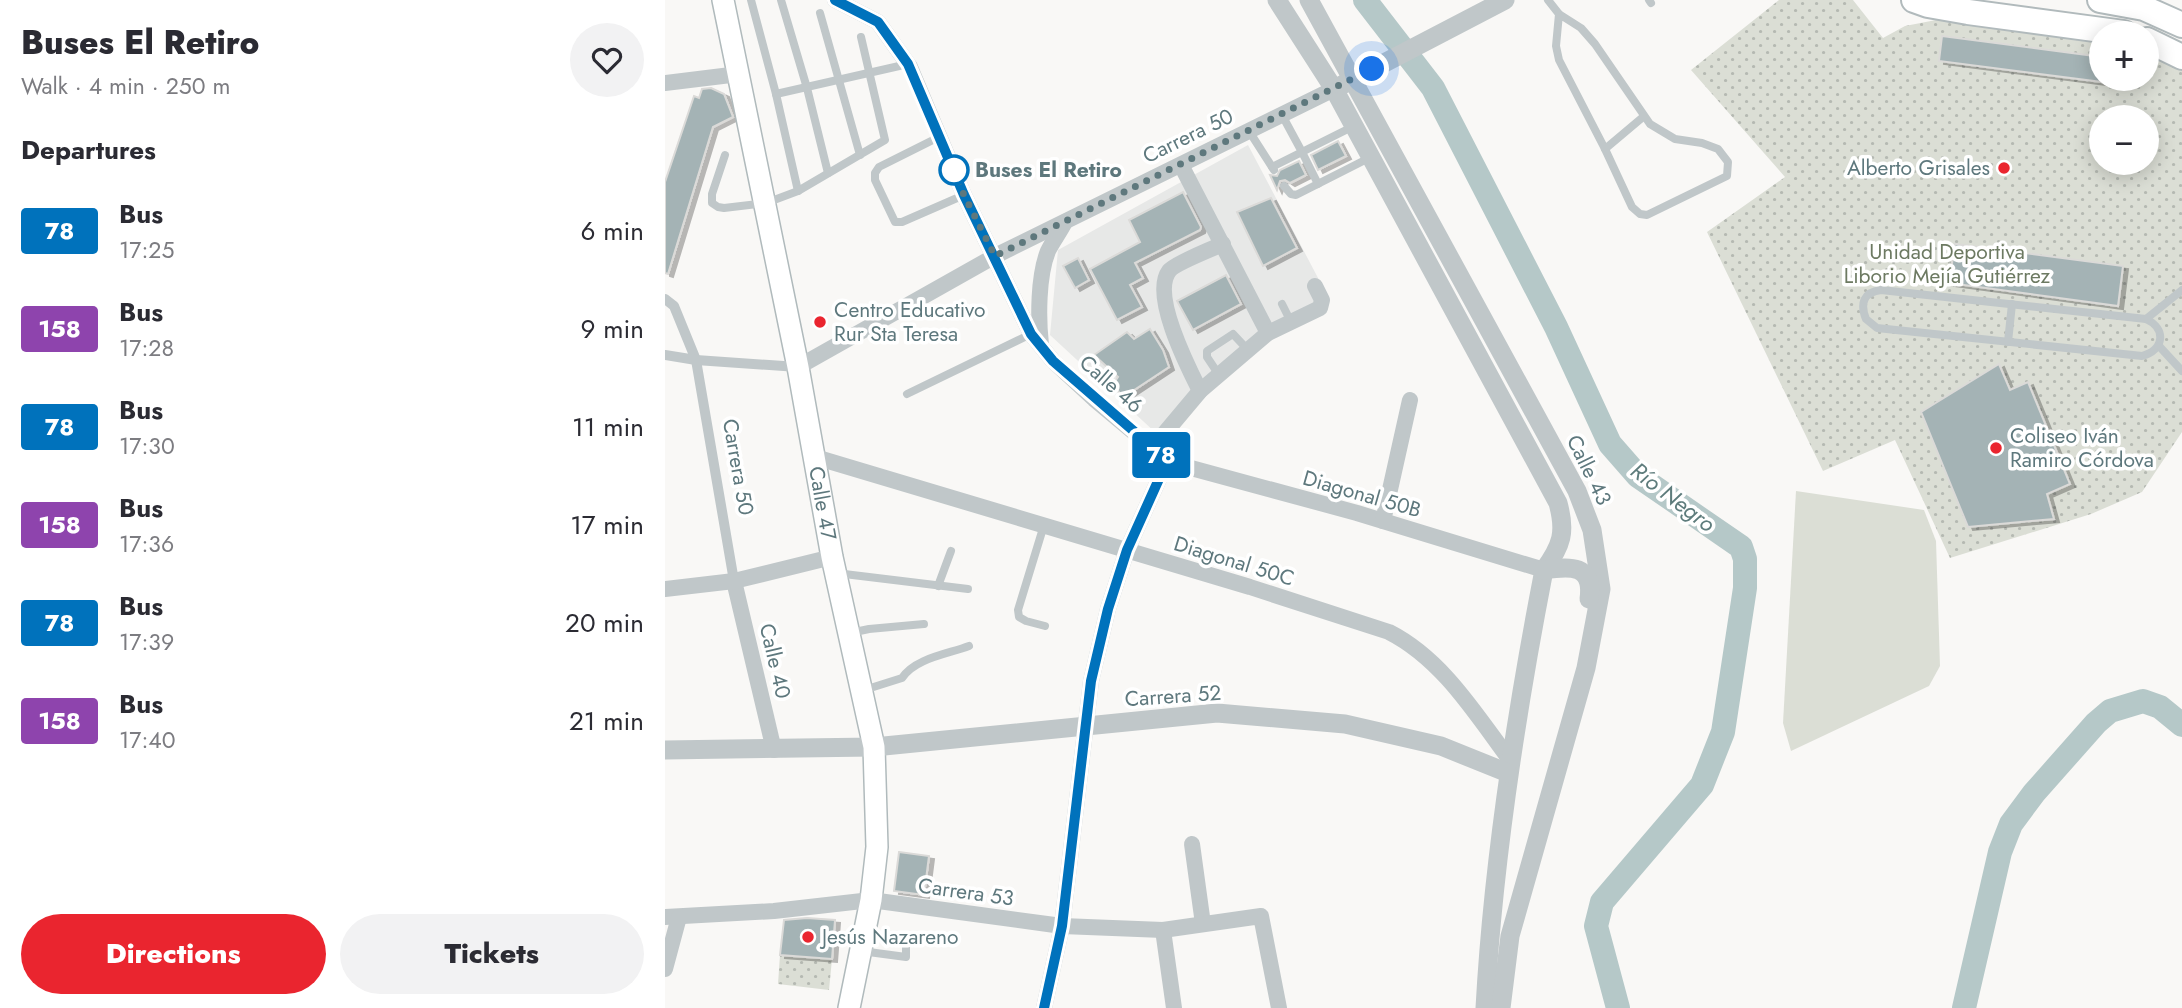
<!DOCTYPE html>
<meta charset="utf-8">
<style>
body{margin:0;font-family:Jost,sans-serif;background:#f2f2f3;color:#2b2b33;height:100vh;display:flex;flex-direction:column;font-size:26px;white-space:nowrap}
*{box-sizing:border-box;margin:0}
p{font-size:23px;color:#7c7c81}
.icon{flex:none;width:38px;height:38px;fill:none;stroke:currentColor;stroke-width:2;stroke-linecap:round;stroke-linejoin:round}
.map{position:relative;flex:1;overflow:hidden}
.side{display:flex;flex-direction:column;background:#fff;width:665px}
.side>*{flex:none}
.badge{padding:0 14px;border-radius:5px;font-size:24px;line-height:46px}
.buttons{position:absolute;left:1424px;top:21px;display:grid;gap:14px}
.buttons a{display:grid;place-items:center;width:70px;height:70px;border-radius:50%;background:#fff;box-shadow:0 4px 18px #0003;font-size:35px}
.you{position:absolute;width:35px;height:35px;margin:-18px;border:5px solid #fff;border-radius:50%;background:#1a73e8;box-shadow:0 0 0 10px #1a73e833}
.map>.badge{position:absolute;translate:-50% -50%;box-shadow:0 0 0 4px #fff}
h2{padding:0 21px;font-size:26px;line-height:63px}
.round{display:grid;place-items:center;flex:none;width:74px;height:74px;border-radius:37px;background:#f2f2f3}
.headline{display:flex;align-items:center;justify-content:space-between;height:119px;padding:0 21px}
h1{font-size:33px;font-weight:800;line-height:52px}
.primary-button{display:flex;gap:14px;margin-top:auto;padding:14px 21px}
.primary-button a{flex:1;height:80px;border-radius:42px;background:#ea252f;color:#fff;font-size:28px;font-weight:800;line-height:80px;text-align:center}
.primary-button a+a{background:#f2f2f3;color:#2b2b33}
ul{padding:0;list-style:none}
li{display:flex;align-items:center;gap:21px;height:98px;padding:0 21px}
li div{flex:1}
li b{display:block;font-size:26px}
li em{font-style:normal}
li .badge{min-width:77px;font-weight:700;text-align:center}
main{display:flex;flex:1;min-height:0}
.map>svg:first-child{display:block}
.built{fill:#e7e8e7}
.grass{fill:#dbded5}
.park{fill:url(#park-dots);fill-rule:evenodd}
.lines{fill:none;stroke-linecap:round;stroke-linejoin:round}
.river{stroke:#b5c8c8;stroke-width:24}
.building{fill:#a4b3b5;stroke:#dbdad8;stroke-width:2;filter:url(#shadow)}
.secondary-casing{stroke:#b0babc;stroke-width:24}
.primary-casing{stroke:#b1babc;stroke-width:28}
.service{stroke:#c0c7c9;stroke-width:8}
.pedestrian{stroke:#c0c7c9;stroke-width:10}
.minor{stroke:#c0c7c9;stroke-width:16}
.tertiary{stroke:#c0c7c9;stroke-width:19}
.secondary{stroke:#fff;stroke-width:21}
.primary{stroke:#fff;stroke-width:24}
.line-casing{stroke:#fff;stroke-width:16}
.line{stroke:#0072bc;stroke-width:10}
.walk{stroke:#5e787d;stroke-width:7;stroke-dasharray:0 12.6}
.poi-dot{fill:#ea252f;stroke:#fff;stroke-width:2.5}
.stop-dot{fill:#fff;stroke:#0072bc;stroke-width:3.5}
.labels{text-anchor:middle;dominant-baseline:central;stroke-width:7;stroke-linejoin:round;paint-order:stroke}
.street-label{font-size:21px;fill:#5e787d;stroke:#fff}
.poi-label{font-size:21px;fill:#5e787d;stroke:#fff;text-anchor:start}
.stop-label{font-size:21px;font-weight:bold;fill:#5e787d;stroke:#fff;text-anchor:start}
.park-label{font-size:21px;fill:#6d7a62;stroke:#fff}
.water-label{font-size:23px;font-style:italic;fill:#5e7c7c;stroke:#fff}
</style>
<main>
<section class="side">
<div class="headline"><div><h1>Buses El Retiro</h1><p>Walk · 4 min · 250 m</p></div><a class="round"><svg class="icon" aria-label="heart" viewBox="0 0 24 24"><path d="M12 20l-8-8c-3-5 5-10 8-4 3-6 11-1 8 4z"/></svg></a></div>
<h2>Departures</h2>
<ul>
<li><span class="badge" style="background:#0072bc;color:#fff">78</span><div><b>Bus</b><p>17:25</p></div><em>6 min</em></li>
<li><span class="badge" style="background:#8e44ad;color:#fff">158</span><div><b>Bus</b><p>17:28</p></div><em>9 min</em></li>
<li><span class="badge" style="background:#0072bc;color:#fff">78</span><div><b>Bus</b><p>17:30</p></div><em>11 min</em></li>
<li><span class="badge" style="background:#8e44ad;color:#fff">158</span><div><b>Bus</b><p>17:36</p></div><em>17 min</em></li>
<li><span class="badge" style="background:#0072bc;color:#fff">78</span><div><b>Bus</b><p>17:39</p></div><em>20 min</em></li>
<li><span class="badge" style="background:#8e44ad;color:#fff">158</span><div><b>Bus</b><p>17:40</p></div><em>21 min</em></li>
</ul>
<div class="primary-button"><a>Directions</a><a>Tickets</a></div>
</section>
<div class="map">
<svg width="1517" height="1008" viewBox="0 0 1517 1008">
<defs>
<pattern id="park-dots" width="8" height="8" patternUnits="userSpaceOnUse" patternTransform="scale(1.75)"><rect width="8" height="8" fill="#dbded5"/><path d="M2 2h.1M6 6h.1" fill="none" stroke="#b5b9b2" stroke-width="1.8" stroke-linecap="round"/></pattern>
<filter id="shadow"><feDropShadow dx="5" dy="3" stdDeviation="0" flood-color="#0004"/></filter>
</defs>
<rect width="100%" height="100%" fill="#f9f8f6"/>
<!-- built -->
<path class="built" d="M583,145l79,150 -134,99 -36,40 -107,-99 8,-85z"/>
<!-- grass -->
<path class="grass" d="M1131,491l128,19 12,31 4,125 -11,20 -138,65 -8,-28z"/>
<!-- park -->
<g class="park">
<path d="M1114,0h74l30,38 22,-12 31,-6 166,22v37h45v-26l35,18v361l-40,60 -51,22 -141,44 -55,-118 -72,31 -116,-239 78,-55 -94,-107zM1437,117h45v46h-45z"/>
<path d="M115,955l52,4 -3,31 -51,-6z"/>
</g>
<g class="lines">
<!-- river -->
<g class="river">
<path d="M700,0l68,88 123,239 54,117 28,32 103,71 4,12v29l-22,144 -21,53 -100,117 -6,24 22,82"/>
<path d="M1299,1008l36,-156 11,-28 23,-31 62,-70 14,-12 33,-10 17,6 22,18"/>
</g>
</g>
<!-- building -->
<g class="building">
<path d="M1277,36l160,21v25l-163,-21z"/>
<path d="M46,88l13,6 9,23 -20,10 -45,147 -3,-1v-91l29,-86 5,2 3,-9z"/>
<path d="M673,141l8,15 -28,14 -7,-15z"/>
<path d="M634,161l7,14 -16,8 -5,-3 -5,1 -3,9 -7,-15 7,1 3,-6z"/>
<path d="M518,192l18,35 -1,3 -65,33 8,15 -13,7 12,22 -25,13 -27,-51 50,-27 -11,-22z"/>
<path d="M606,198l26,50 -34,18 -26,-54z"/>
<path d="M1290,244l168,22 -5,40 -169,-23z"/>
<path d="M413,258l11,22 -14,8 -12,-22z"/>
<path d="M561,275l15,29 -48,26 -16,-29z"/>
<path d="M485,329l13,21 6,17 -47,31 -8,-15 4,-6 -24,-22 33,-23 7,7z"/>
<path d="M1334,364l11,26 18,-8 42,102 -23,10 7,25 -86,8 -47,-115z"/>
<path d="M234,852l30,4 -5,39 -30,-4z"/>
<path d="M142,918l28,2 -3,39 -52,-4 4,-35z"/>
</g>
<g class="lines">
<defs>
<g id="secondary">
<path id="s1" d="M58,0l75,367 34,190 42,190 3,100 -6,53 -22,108"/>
</g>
<g id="primary">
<path d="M1249,0l14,5 40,7 156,21"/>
<path d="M1435,0l44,8 38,17"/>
<path d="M1482,40l35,17"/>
</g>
</defs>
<!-- secondary casing -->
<use href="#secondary" class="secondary-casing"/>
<!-- primary casing -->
<use href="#primary" class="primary-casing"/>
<!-- service -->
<g class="service">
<path d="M86,0l25,94 22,97"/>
<path d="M116,0l26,88 21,85"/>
<path d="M883,0l11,14 22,14 14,16 55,80 25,15 27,4 16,6 10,13 -1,14 -80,39 -7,-1 -8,-7 -27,-58 -46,-89 -3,-14 3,-32"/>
<path d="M984,0l2,3"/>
<path d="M155,13l40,142"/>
<path d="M111,94l132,-30"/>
<path d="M617,115l20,37 50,-25"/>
<path d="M584,131l25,39"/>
<path d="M274,137l-60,30 -4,6v7l20,42h7l62,-27"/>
<path d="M940,149l38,-32"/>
<path d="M60,155l-13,39v9l6,4 6,1 42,-5 32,-12 87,-51 -24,-103"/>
<path d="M607,167l30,-15 16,32"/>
<path d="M619,186l7,8 5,1 75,-38"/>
<path d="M1216,290l265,29c21,10 18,31 -4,37l-265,-28 -11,-9c-6,-15 -3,-27 15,-29z"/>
<path d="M617,304l9,18"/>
<path d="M1481,319l36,-29"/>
<path d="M1343,342l4,-38"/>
<path d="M1494,346l23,25"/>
<path d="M554,375l-12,-18v-6l26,-17 15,16"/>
<path d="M242,394l124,-60"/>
<path d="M379,525l-26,85 1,7 7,4 19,5"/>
<path d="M171,573l132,16"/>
<path d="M273,586l13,-35"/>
<path d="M185,633l19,-4 55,-5"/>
<path d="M199,690l38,-12c13,-20 46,-24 67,-32"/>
<path d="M196,951l45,6v-11"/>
</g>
<!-- pedestrian -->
<g class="pedestrian">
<path d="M0,299l9,7 22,54 38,221"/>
<path d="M0,355l31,5 102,7"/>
</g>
<!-- minor -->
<g class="minor">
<path d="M170,0l43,22 32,45 54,128 67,139 22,27 41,38 65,54 21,12 177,48 187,57"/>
<path d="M0,83l74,-9"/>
<path d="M516,165l87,168"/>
<path d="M376,345c-3,-27 -3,-69 7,-94 5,-10 12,-19 17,-29"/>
<path d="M133,367l197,-111 339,-167"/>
<path d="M535,391c-12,-24 -49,-96 -31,-120 5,-7 42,-22 54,-27"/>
<path d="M488,447l47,-56 68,-58 52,-25 2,-8 -7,-14"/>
<path d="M150,457l435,130 139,45c53,27 86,81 121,128"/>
<path d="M718,521l27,-121"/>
<path d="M69,581l40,169"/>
<path d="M0,589l69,-8 98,-24"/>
<path d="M527,844l11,80"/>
<path d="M0,917l109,-6 97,-11 191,26 101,4 98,-14 18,92"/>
<path d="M498,930l11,78"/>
<path d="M0,969l14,-52"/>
<path d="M379,1008l18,-82 29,-245 17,-72 19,-59 41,-91"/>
</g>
<!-- tertiary -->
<g class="tertiary">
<path d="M612,0l57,89 224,414c8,29 4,42 -14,67 -28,144 -51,291 -59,438"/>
<path d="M644,0l268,491 15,39 9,59 -15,79 -76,268 -9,72"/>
<path d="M677,85l163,-85"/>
<path d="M879,570c26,-4 50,-6 45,29"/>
<path d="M0,750l209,-3 343,-34 128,11 96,22 67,27"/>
</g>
<!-- secondary -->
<use href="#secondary" class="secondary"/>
<!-- primary -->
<use href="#primary" class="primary"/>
</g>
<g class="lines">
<defs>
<path id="line" d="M170,0l43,22 30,42 56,131 67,139 22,27 106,92 9,6 -41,91 -19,59 -17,72 -29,245 -18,82"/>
</defs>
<!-- line casing -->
<use href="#line" class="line-casing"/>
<!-- line -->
<use href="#line" class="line"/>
<!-- walk -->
<path class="walk" d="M289,170l10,25 31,61 377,-187"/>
</g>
<!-- markers -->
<g class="poi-dot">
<circle cx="1339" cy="168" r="7"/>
<circle cx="155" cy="322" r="7"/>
<circle cx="1331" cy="448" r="7"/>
<circle cx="143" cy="937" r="7"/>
</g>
<circle class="stop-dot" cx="289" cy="170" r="14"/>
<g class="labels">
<!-- street labels -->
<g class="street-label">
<text transform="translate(523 136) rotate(-26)">Carrera 50</text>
<text transform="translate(446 384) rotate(41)">Calle 46</text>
<text transform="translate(73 467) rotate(80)">Carrera 50</text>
<text transform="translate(924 470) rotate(64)">Calle 43</text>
<text transform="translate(697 494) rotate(16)">Diagonal 50B</text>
<text stroke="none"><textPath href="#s1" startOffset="513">Calle 47</textPath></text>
<text transform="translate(569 561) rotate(17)">Diagonal 50C</text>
<text transform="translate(110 661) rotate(77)">Calle 40</text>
<text transform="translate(508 696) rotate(-4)">Carrera 52</text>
<text transform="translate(301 892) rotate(8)">Carrera 53</text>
</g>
<!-- poi labels -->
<g class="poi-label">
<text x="1325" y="168" text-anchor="end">Alberto Grisales</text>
<text x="169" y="310">Centro Educativo<tspan x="169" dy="24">Rur Sta Teresa</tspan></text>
<text x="1345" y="436">Coliseo Iván<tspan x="1345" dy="24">Ramiro Córdova</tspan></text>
<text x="157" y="937">Jesús Nazareno</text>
</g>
<!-- stop labels -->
<g class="stop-label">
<text x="310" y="170">Buses El Retiro</text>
</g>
<!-- park labels -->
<g class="park-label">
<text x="1282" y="252">Unidad Deportiva<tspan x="1282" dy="24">Liborio Mejía Gutiérrez</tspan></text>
</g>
<!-- water labels -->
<g class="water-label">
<text transform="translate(1008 497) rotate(37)">Río Negro</text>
</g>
</g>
</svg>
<div class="buttons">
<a>+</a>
<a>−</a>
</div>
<div class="you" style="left:707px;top:69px"></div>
<b class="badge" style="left:496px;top:455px;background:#0072bc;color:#fff">78</b>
</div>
</main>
